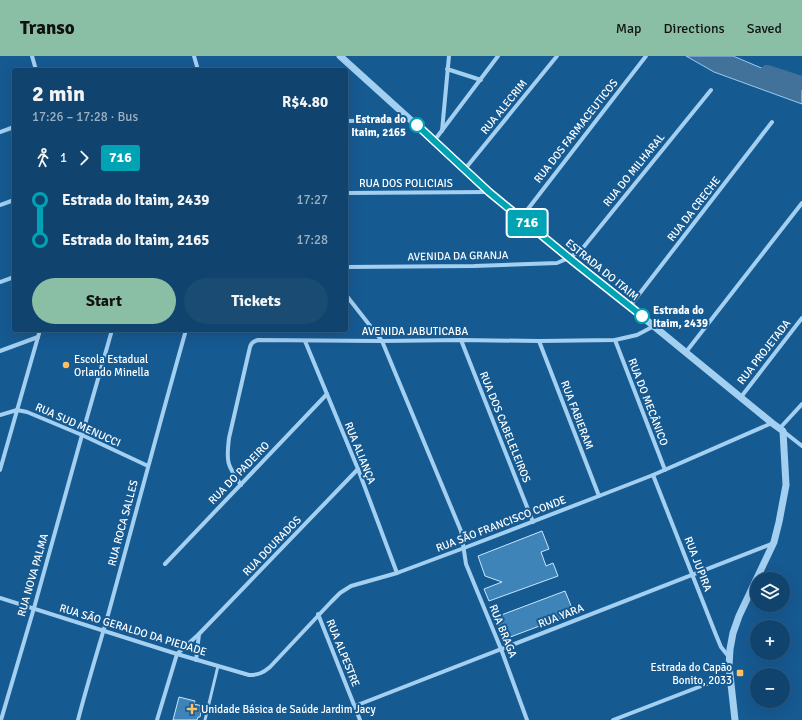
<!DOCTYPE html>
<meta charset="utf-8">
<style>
body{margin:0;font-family:Signika,sans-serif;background:#194b73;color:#f1f3f6;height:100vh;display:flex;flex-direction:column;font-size:15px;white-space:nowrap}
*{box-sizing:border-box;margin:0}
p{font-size:13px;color:#9cb0c2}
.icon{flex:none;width:22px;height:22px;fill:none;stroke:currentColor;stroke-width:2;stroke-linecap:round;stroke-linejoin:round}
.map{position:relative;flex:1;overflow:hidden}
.sheet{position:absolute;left:12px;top:12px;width:336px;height:264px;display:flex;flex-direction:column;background:#10446e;border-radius:4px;box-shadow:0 4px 16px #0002,0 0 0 1px #305c81}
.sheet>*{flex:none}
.badge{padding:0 8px;border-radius:3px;font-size:14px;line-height:26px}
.buttons{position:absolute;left:750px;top:516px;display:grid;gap:8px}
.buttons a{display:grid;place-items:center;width:40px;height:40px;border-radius:50%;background:#10446e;box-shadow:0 4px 16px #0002,0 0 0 1px #305c81;font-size:20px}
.map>.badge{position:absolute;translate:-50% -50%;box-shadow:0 0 0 2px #fff}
.legs{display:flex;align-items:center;gap:6px;height:44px;padding:0 20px;font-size:13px}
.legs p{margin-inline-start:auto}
.headline{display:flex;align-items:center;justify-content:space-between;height:68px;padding:0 20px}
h1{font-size:22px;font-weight:700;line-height:30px}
.button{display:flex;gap:8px;margin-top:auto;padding:8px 20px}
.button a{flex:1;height:46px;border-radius:24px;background:#8abfa5;color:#111;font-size:16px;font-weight:700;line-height:46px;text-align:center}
.button a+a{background:#194b73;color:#f1f3f6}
ul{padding:0 20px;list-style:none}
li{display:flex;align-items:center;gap:14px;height:40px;font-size:15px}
li i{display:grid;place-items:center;width:6px;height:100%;margin:0 5px;background:currentColor}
li i::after{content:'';width:10px;height:10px;margin:-5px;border:3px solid;border-radius:50%;background:#10446e}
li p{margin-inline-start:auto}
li:first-child i{background:linear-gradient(#0000 50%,currentColor 0)}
li:last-child i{background:linear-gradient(currentColor 50%,#0000 0)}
header{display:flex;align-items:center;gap:24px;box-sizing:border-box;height:56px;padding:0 20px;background:#8abfa5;color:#111}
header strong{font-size:19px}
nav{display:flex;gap:22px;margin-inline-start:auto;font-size:14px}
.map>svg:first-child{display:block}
.water{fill:#42729a;stroke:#96ccf3}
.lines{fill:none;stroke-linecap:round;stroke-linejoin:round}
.river{stroke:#42729a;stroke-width:14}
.building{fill:#3e84b9;stroke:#cae6fc}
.service{stroke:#a3cff1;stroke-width:3}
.minor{stroke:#a3cff1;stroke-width:4}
.tertiary{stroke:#a3cff1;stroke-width:7}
.line-1-casing{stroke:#fff;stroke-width:9}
.line-1{stroke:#00a3b4;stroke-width:6}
.stop-1-dot{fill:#fff;stroke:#00a3b4;stroke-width:2}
.poi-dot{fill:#ffc063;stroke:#165a92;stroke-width:1.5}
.labels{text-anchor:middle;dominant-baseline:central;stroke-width:4;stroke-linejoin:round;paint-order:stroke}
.street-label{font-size:11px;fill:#fff;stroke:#165a92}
.stop-label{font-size:11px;font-weight:bold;fill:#fff;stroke:#165a92;text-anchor:end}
.poi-label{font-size:11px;fill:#fff;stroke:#165a92;text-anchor:start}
</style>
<header>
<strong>Transo</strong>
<nav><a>Map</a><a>Directions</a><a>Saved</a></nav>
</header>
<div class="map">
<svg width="802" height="664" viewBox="0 0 802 664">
<rect width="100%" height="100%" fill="#165a92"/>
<!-- water -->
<path class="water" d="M686,0h47l45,19 24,9v20l-88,-32z"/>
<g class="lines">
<!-- river -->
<path class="river" d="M767,16l35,11"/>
</g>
<!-- building -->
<g class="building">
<path d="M542,475l7,18 -8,3 5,14 7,-3 5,13 -69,25 -5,-12 18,-7 -17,-6 -7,-20z"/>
<path d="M565,535l9,22 -69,26 -9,-22z"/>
<path d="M179,641l16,4 -1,3 8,2 -2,11h-2l-1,3h-24z"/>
</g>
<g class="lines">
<!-- service -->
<path class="service" d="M205,664l13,-54"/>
<!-- minor -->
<g class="minor">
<path d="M32,0l4,14"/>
<path d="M194,0l4,14"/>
<path d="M447,13l34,11"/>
<path d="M346,65l65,-1"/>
<path d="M442,75l7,-75"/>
<path d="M0,76l14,-5"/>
<path d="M434,85l64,-85"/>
<path d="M465,113l92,-113"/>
<path d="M346,137l142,-1"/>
<path d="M0,149l14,-5"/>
<path d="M521,162l125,-162"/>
<path d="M346,211l128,-1 83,-3c10,-4 17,-7 25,-14l129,-159"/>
<path d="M0,226l14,-5"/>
<path d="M346,239l36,46 79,190 5,33 35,85 26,71"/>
<path d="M630,250l142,-184"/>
<path d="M461,284l72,182"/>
<path d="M615,284l50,130"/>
<path d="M305,285l53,128 39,104"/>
<path d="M539,285l60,155"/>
<path d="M0,295l38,-14"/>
<path d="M686,296l116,-149"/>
<path d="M741,341l61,-79"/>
<path d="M0,359l17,-5 10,2 55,23 66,31"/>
<path d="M780,372l22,-24"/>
<path d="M783,375l19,15"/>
<path d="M0,414l40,-140"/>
<path d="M653,419l63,160 5,12 8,10"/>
<path d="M241,429c-14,-20 -15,-23 -12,-47l21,-91c1,-4 4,-6 8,-7l124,1 79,-1 78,1 76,-1 22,-5 17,-9"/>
<path d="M165,508l162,-170"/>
<path d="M0,542l177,56 72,21c9,0 14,-2 21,-8l61,-65 9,-9 11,-7 46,-13 67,-25 135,-52 54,-21 119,-52"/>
<path d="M318,558l42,106"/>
<path d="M196,604l3,-26"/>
<path d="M355,650l419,-163"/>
<path d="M1,664l33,-112 48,-173 30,-105"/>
<path d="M78,664c9,-35 20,-70 30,-105 26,-95 51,-190 78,-285"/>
<path d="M157,664l20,-66 22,-20 159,-165"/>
<path d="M613,664l117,-45"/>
</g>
<!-- tertiary -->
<path class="tertiary" d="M340,0l94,85 55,51 85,70 54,43 144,118 11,8 3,54 -7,37 -5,20 -35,74 -6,17 -3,16 -1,17 6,54"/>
</g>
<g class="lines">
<defs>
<path id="line-1" d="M417,69l72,67 85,70 68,54"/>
</defs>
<!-- line-1 casing -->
<use href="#line-1" class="line-1-casing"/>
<!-- line-1 -->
<use href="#line-1" class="line-1"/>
</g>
<!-- markers -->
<g class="stop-1-dot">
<circle cx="417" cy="69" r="7"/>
<circle cx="642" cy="260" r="7"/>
</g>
<g class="poi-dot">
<circle cx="66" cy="309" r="4"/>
<rect x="736" y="613" width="8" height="8" rx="2"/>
<path d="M190 647h4v4h4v4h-4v4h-4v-4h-4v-4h4z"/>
</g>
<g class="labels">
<!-- street labels -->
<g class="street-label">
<text transform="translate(504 51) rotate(-51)">RUA ALECRIM</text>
<text transform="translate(576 75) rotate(-52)">RUA DOS FARMACEUTICOS</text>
<text transform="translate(634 114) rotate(-51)">RUA DO MILHARAL</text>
<text x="406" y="127">RUA DOS POLICIAIS</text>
<text transform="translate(694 153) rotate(-52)">RUA DA CRECHE</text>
<text transform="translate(458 200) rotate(-1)">AVENIDA DA GRANJA</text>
<text transform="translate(602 214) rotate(39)">ESTRADA DO ITAIM</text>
<text x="415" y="275">AVENIDA JABUTICABA</text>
<text transform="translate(764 296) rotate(-52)">RUA PROJETADA</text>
<text transform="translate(648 346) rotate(69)">RUA DO MECÂNICO</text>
<text transform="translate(577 359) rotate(69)">RUA FABIERAM</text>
<text transform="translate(78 369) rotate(24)">RUA SUD MENUCCI</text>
<text transform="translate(505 371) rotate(68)">RUA DOS CABELELEIROS</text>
<text transform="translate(360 397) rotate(68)">RUA ALIANÇA</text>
<text transform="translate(239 417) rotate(-46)">RUA DO PADEIRO</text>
<text transform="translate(123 467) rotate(-75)">RUA ROCA SALLES</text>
<text transform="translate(501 468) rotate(-21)">RUA SÃO FRANCISCO CONDE</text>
<text transform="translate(272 490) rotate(-46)">RUA DOURADOS</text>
<text transform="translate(698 508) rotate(69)">RUA JUPIRA</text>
<text transform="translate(33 519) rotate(-74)">RUA NOVA PALMA</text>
<text transform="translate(561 560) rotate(-21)">RUA YARA</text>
<text transform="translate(133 574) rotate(17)">RUA SÃO GERALDO DA PIEDADE</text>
<text transform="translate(503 575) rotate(68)">RUA BRAGA</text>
<text transform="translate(343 597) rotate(68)">RUA ALPESTRE</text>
</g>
<!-- stop labels -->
<g class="stop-label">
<text x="406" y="63">Estrada do<tspan x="406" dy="13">Itaim, 2165</tspan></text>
<text x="653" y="254" text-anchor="start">Estrada do<tspan x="653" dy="13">Itaim, 2439</tspan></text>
</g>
<!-- poi labels -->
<g class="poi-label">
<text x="74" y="303">Escola Estadual<tspan x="74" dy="13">Orlando Minella</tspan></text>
<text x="732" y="611" text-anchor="end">Estrada do Capão<tspan x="732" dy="13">Bonito, 2033</tspan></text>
<text x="201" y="653">Unidade Básica de Saúde Jardim Jacy</text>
</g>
</g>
</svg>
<div class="buttons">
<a><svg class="icon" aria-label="layers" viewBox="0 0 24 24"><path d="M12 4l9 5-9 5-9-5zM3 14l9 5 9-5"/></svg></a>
<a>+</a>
<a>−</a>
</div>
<b class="badge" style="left:527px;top:167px;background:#00a3b4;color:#fff">716</b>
<section class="sheet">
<div class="headline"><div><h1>2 min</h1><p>17:26 – 17:28 · Bus</p></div><b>R$4.80</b></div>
<div class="legs"><svg class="icon" aria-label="walk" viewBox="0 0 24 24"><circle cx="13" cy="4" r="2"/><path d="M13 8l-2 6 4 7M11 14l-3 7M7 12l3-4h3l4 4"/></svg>1<svg class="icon" aria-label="forward" viewBox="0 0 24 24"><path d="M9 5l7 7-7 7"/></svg><b class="badge" style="background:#00a3b4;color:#fff">716</b></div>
<ul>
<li><i style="color:#00a3b4"></i><b>Estrada do Itaim, 2439</b><p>17:27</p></li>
<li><i style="color:#00a3b4"></i><b>Estrada do Itaim, 2165</b><p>17:28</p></li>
</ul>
<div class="button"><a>Start</a><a>Tickets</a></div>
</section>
</div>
